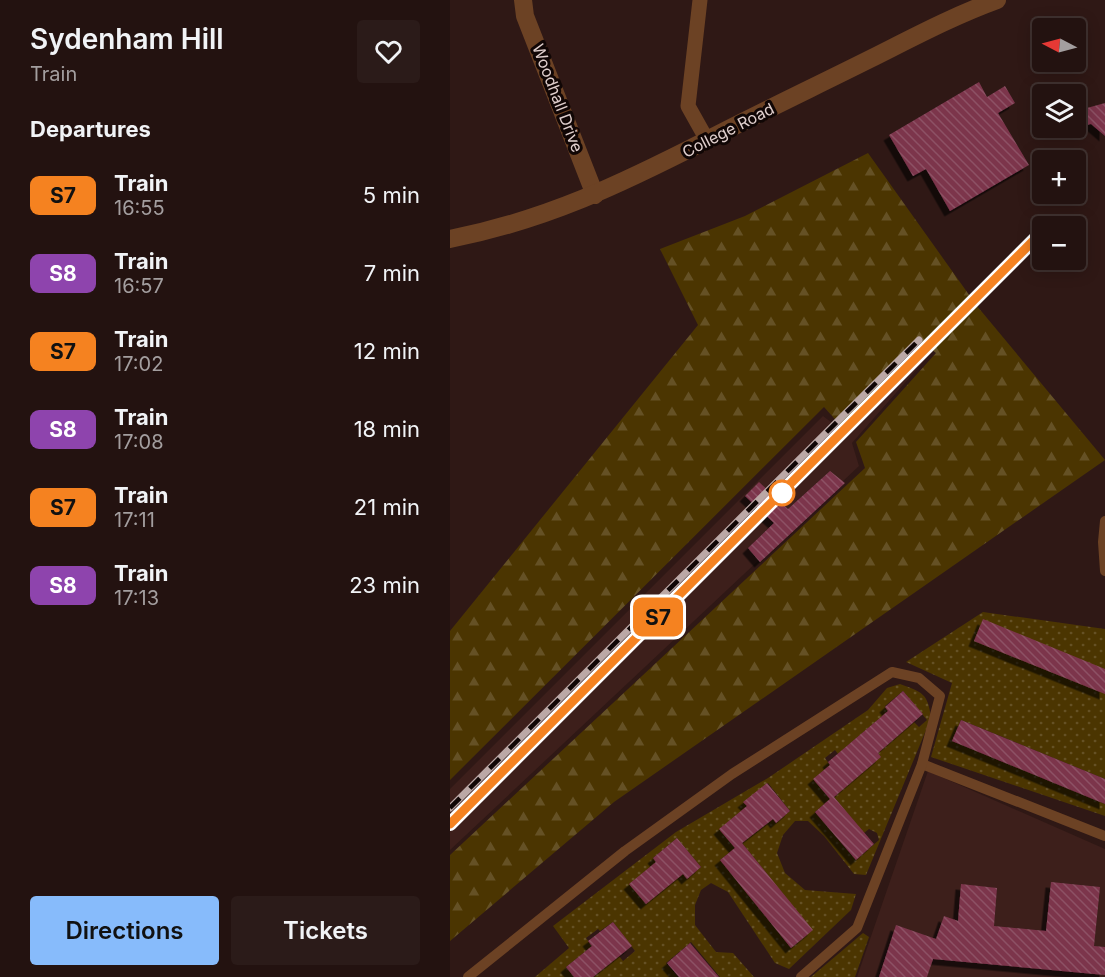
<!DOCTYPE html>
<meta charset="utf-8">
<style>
body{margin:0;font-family:Inter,sans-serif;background:#2b1b19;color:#f1f3f6;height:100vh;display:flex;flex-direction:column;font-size:22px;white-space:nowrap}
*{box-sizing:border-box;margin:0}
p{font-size:20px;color:#a39e9f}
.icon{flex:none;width:33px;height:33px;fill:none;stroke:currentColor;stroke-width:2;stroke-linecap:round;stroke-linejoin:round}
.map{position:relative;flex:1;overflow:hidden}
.details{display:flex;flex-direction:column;background:#231210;width:450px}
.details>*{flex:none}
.badge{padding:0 12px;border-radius:9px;font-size:21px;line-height:39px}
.needle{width:39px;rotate:276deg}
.fabs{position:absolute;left:582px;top:18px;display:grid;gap:12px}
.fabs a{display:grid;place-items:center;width:54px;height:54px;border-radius:6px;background:#231210;box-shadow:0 3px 15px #0003,0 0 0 2px #403230;font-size:30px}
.map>.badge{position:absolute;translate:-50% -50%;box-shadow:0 0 0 3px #fff}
h2{padding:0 30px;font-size:22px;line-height:54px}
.round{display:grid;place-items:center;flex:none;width:63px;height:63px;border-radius:6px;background:#2b1b19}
.overview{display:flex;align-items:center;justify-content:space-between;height:102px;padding:0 30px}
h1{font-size:28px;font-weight:600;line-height:45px}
.action{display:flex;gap:12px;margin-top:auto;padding:12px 30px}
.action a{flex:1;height:69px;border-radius:6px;background:#87bbfb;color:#111;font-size:24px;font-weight:600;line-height:69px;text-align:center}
.action a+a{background:#2b1b19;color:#f1f3f6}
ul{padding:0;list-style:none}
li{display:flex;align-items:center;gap:18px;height:78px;padding:0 30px}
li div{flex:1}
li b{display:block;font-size:22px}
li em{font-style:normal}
li .badge{min-width:66px;font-weight:700;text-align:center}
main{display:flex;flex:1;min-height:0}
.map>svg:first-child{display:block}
.built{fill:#3d1f1b}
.grass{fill:url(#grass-dots);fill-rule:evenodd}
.forest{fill:url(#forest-firs)}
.building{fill:url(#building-back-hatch);filter:url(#shadow)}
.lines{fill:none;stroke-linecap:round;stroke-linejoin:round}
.service{stroke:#6c4224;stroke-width:10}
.pedestrian{stroke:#6c4224;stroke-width:15}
.minor{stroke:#6c4224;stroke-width:18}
.tertiary{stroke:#6c4224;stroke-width:18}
.rail-casing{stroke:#bba8a6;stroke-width:7}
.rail{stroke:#100605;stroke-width:4.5;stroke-dasharray:14;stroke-linecap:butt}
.line-casing{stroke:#fff;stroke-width:14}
.line{stroke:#f58220;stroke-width:9}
.stop-dot{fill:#fff;stroke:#f58220;stroke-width:3}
.labels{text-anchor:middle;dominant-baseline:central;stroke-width:6;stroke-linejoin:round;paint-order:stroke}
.street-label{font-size:16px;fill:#e0cfcd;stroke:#100605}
</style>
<main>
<section class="details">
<div class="overview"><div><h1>Sydenham Hill</h1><p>Train</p></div><a class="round"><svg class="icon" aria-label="heart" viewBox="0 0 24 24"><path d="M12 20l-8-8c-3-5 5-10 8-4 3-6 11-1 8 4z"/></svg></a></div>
<h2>Departures</h2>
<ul>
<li><span class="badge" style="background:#f58220;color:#111">S7</span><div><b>Train</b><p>16:55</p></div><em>5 min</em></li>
<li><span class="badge" style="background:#8e44ad;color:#fff">S8</span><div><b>Train</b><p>16:57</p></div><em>7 min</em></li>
<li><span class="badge" style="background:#f58220;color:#111">S7</span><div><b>Train</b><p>17:02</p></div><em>12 min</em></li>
<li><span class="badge" style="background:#8e44ad;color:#fff">S8</span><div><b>Train</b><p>17:08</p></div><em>18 min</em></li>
<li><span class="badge" style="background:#f58220;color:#111">S7</span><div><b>Train</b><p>17:11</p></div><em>21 min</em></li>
<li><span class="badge" style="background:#8e44ad;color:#fff">S8</span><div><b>Train</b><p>17:13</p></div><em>23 min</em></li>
</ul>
<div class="action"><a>Directions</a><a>Tickets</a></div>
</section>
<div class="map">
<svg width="655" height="977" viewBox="0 0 655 977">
<defs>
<pattern id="grass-dots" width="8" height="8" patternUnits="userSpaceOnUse" patternTransform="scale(1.5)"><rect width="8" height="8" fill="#4b3501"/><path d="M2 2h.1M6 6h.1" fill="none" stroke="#655125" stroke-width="1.8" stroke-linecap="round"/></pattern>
<pattern id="forest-firs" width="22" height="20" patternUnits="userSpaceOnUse" patternTransform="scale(1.5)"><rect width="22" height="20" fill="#4b3501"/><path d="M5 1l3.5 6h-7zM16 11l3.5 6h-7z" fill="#655125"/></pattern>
<pattern id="building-back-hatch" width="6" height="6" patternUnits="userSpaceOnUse" patternTransform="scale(1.5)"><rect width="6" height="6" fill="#7b354c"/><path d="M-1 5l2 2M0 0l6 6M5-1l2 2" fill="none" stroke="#8d5165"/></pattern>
<filter id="shadow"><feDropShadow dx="-5.5" dy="5.5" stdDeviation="0" flood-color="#0009"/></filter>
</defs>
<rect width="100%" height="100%" fill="#2f1815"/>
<!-- built -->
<g class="built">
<path d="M472,344l10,8 -80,91 7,23 -409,384v-61l373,-373 17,13z"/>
<path d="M478,771l177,78v128h-248z"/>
</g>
<!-- grass -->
<g class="grass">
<path d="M533,612l122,17v150l-144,-59 -9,21 153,63v12l-174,-59 21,-74 -46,-21z"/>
<path d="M450,684c22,8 28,9 31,34l-65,157 -12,-1 -30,-38 -16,-15h-13l-12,14 -6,18 8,20 20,17 51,4 -5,16 -62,59 -14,-6 -47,-71 -17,-9 -10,7 -6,15v20l21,27 17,1 21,24h-34l-29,-35 -25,21 12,14h-85l26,-21 4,5 12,-10 -22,-29 -13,9 -2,-2 -12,9 6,8 -26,21 8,10h-39l34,-29 -16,-22 123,-94 92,-54 100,-68 19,-22zM453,691l24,29 -8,7 -5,-5 -36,31 2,4 -46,40 30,36 5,-4 8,4 2,7 -23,20 -41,-48 15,-13 -16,-20 16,-14 -5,-7 10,-8 3,4 50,-43 -3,-5zM318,783l22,28 -14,12 -3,-4 -31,24 70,87 -21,18 -71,-88 15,-12 -15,-19 27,-23 -3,-4zM227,838l24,29 -14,12 -4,-5 -53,10 26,-22 -3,-4z"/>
<path d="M413,933l6,4 -14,40h-44z"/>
</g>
<!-- forest -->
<path class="forest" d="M418,153l109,153 128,154 -491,342 -164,139v-86l415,-387 -9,-26 80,-89 -15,-12 -80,85 -17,-19 -374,373v-149l248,-306 -38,-76 85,-33z"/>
<!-- building -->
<g class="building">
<path d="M529,82l8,15 18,-11 10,17 -17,10 31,52 -79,46 -24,-42 -13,7 -24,-41z"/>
<path d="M655,103v33l-14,-12 -41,9 -2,-5h28v-17z"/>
<path d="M380,471l15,12 -85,79 -12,-14 26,-25 -29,-27 14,-14 29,27z"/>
<path d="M533,619l122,50v25l-131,-53z"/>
<path d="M453,691l20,23 -45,39 3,4 -47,40 40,47 -18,16 -41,-48 15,-13 -17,-20 17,-14 -2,-3 60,-51 -3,-4z"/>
<path d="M511,720l144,59v25l-153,-63z"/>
<path d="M317,783l23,28 -14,12 -3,-4 -31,24 71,87 -22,18 -71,-88 15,-12 -16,-19 28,-23 -4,-4z"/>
<path d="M227,838l24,29 -14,12 -4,-5 -37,30 -17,-20 27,-22 -3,-4z"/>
<path d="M601,882l49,5 -6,59 11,1v28l-172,-16 -6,18h-48l17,-52 40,14 8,-23 14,5 3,-37 36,4 -3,38 52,5z"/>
<path d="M163,922l19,24 -39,31h-19l-8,-10 26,-21 -4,-5z"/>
<path d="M240,943l29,34h-40l-12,-14z"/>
</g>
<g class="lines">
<!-- service -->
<g class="service">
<path d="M655,521l-2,21 2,29"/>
<path d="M472,764l183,72"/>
<path d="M18,977l157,-126 107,-77 160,-102 27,6 21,18 -18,68 -65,164 -56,49"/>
</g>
<!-- pedestrian -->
<path class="pedestrian" d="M250,0l-12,106 19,34"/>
<!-- minor -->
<path class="minor" d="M73,0l2,16 70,179"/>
<!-- tertiary -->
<path class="tertiary" d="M0,239c96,-19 171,-55 257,-99 54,-28 109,-54 163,-81 42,-21 83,-43 127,-59"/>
<defs>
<g id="rail">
<path d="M0,808l469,-468"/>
<path d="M0,824l477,-475"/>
</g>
</defs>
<!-- rail casing -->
<use href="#rail" class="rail-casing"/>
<!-- rail -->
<use href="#rail" class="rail"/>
</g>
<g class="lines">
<defs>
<path id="line" d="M0,824l592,-592"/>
</defs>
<!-- line casing -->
<use href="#line" class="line-casing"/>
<!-- line -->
<use href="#line" class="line"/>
</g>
<!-- markers -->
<circle class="stop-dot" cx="332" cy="493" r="12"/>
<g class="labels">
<!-- street labels -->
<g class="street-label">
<text transform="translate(108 98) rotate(69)">Woodhall Drive</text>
<text transform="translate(278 130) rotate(-27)">College Road</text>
</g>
</g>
</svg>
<div class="fabs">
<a><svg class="needle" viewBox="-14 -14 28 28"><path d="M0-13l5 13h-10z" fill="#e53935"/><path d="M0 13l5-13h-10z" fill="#a39e9f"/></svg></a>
<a><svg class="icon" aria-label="layers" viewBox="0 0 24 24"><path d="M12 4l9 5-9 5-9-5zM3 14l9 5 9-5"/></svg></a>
<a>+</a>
<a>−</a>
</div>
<b class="badge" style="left:208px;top:617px;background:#f58220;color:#111">S7</b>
</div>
</main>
